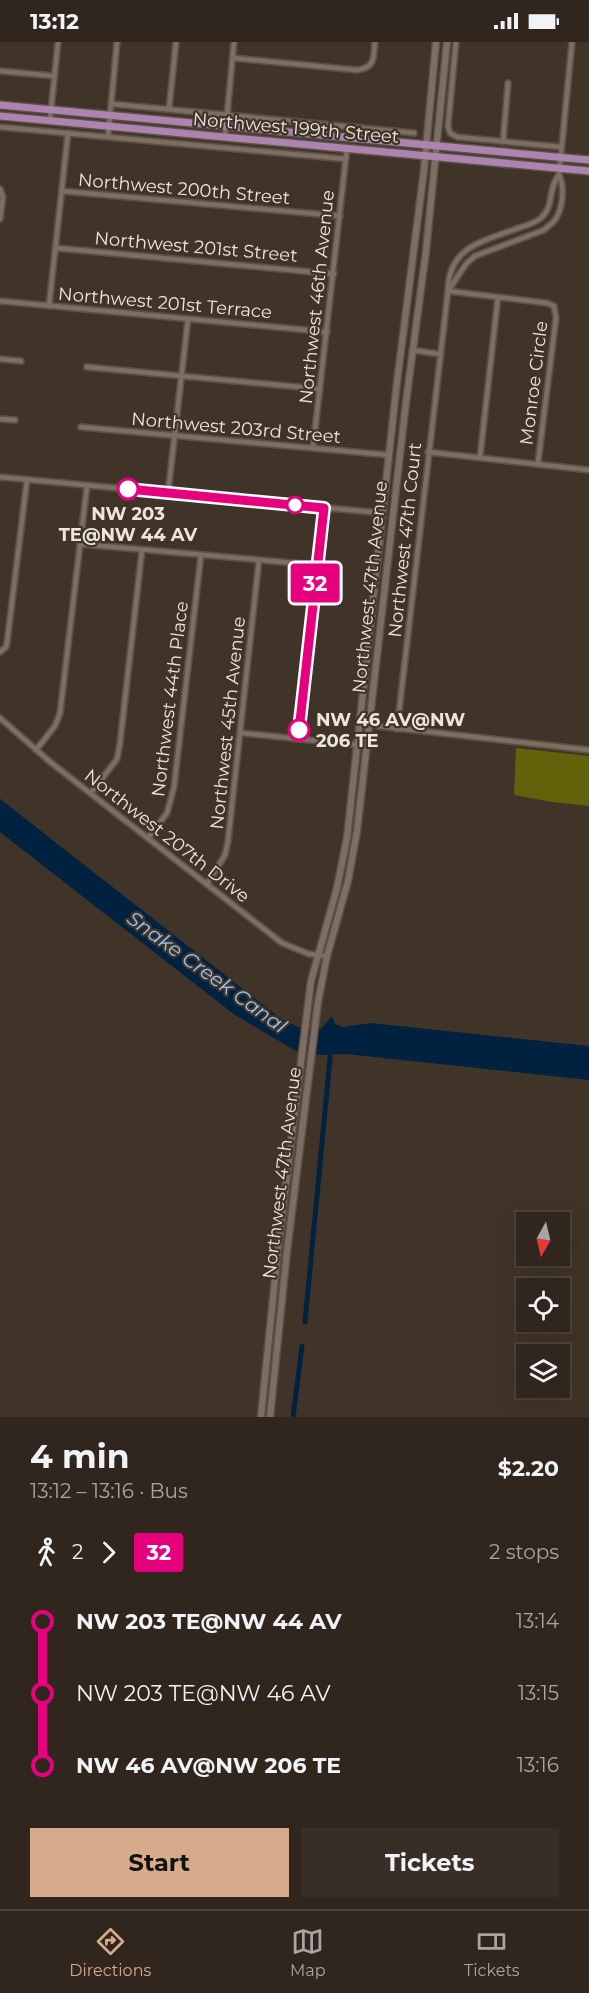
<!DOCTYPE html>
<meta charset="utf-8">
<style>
body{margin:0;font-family:Montserrat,sans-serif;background:#382e26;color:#f1f3f6;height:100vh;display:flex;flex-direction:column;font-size:22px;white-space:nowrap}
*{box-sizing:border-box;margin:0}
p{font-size:20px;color:#a8a5a4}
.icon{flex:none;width:33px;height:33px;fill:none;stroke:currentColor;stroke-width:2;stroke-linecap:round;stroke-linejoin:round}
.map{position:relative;height:1375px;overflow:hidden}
.panel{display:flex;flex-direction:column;background:#30261d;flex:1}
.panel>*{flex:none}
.badge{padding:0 12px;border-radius:4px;font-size:21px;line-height:39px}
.needle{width:39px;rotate:188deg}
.fabs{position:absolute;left:516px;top:1170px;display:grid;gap:12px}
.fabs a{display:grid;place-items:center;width:54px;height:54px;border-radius:0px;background:#30261d;box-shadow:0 6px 24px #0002,0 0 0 2px #4b433b;font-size:30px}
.map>.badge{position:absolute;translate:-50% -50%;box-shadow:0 0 0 3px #fff}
.legs{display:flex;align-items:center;gap:9px;height:66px;padding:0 30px;font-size:20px}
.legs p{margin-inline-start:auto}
.overview{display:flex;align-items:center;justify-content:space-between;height:102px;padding:0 30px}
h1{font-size:33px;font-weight:700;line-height:45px}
.cta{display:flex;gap:12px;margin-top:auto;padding:12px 30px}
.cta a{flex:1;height:69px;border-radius:0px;background:#d6ab8b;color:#111;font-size:24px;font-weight:700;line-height:69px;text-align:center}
.cta a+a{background:#382e26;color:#f1f3f6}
ul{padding:0 30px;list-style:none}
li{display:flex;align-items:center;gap:21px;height:72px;font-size:22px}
li i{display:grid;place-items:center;width:9px;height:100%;margin:0 8px;background:currentColor}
li i::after{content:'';width:15px;height:15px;margin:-8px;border:4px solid;border-radius:50%;background:#30261d}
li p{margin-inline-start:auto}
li:first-child i{background:linear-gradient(#0000 50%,currentColor 0)}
li:last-child i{background:linear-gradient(currentColor 50%,#0000 0)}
.status{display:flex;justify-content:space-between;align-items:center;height:42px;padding:0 30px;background:#30261d;direction:ltr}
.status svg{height:16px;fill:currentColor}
.tab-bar{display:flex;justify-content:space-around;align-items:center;height:84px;border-top:2px solid #4b433b;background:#30261d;font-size:16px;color:#a8a5a4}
.tab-bar a{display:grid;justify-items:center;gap:3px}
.tab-bar .on{color:#d6ab8b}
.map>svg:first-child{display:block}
.green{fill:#616209}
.water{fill:#002241}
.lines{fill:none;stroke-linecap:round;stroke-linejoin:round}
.canal{stroke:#002241;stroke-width:5}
.street-casing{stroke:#5a5045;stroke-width:8}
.secondary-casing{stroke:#5a5045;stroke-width:9}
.primary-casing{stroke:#5a5045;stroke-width:10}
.street{stroke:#7d6e61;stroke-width:4.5}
.secondary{stroke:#7d6e61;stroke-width:6}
.primary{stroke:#ad83b0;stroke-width:7}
.line-1-casing{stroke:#fff;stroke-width:14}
.line-1{stroke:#e6007e;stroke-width:9}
.stop-1-dot{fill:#fff;stroke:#e6007e;stroke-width:3}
.labels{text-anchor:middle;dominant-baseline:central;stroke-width:4.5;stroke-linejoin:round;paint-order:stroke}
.street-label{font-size:18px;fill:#ede5dd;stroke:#403327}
.stop-label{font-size:18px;font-weight:bold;fill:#ede5dd;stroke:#403327}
.water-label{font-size:20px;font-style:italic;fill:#93c4f7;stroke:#403327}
</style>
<div class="status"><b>13:12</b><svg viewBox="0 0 49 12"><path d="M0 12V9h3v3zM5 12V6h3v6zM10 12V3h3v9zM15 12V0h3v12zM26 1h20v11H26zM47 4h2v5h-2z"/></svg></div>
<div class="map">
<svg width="589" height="1375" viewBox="0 0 589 1375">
<rect width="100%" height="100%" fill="#403327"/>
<!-- green -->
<path class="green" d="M516,706l73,8v50l-37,-4 -38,-7z"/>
<!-- water -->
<path class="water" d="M0,757l280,219 18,9 23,2 11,-13 3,8 8,3 28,-4 218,23v34l-243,-26 -25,1 -25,-4 -61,-36 -235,-183z"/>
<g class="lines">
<!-- canal -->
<g class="canal">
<path d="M305,1280l26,-274"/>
<path d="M293,1375l9,-71"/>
</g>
<defs>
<g id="street">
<path d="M456,0l-8,84 2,7 7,4 104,10"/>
<path d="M233,16l124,12c19,-3 16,-11 18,-28"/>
<path d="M0,29l54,5"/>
<path d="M112,62l302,29"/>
<path d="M169,67l7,-67"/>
<path d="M50,78l8,-78"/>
<path d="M0,85l346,32"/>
<path d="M108,95l9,-95"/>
<path d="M225,95l9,-95"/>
<path d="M503,100l5,-59"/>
<path d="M0,147l3,8 -3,22"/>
<path d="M62,149l278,25"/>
<path d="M56,206l278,26"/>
<path d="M448,249l18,-27 9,-8 69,-26c4,-4 8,-6 11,-10 8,-12 10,-33 4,-45l13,-133"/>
<path d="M448,249l99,12 7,3 2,12 -2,16 -16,129"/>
<path d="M0,259l327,31"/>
<path d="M49,264l19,-173"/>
<path d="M412,308l27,4"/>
<path d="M0,317l21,2"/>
<path d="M87,325l233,22"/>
<path d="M0,377l15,1"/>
<path d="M81,385l308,28"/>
<path d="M313,406l34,-300"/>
<path d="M428,410l161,18"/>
<path d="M480,415l18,-160"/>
<path d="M0,435l382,36"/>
<path d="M168,451l20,-174"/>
<path d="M80,502l237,21"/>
<path d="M0,610l6,-5 1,-4 20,-163"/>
<path d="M0,676l49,43 233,182 27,11 18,2"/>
<path d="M378,684l211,24"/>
<path d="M397,687l51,-438c0,-46 38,-50 73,-64 7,-2 15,-4 21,-10 12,-11 6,-30 17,-42"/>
<path d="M241,691l126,13"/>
<path d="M298,697l26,-231"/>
<path d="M36,708l19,-24 5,-13 27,-227"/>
<path d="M91,751l26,-34 3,-16 22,-193"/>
<path d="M148,796l19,-25 7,-26 27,-232"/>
<path d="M207,842l18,-29 3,-14 31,-281"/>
</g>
<g id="secondary">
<path d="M261,1375l17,-168 33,-268 26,-93 10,-50 50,-456 27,-212 12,-128"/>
<path d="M270,1375l17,-166 31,-249 9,-46 21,-75 9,-50 49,-429 20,-151 21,-209"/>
</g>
<g id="primary">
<path d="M0,63l589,55"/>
<path d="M0,74l589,55"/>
</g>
</defs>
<!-- street casing -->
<use href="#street" class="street-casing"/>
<!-- secondary casing -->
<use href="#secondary" class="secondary-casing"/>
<!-- primary casing -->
<use href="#primary" class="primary-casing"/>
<!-- street -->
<use href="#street" class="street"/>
<!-- secondary -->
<use href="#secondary" class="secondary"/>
<!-- primary -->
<use href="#primary" class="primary"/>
</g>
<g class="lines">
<defs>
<path id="line-1" d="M128,447l196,19 -25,222"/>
</defs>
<!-- line-1 casing -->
<use href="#line-1" class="line-1-casing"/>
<!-- line-1 -->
<use href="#line-1" class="line-1"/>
</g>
<!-- markers -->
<g class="stop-1-dot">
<circle cx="128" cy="447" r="10"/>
<circle cx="295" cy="463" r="8"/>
<circle cx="299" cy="688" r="10"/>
</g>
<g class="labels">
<!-- street labels -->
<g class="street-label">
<text transform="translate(296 86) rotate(5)">Northwest 199th Street</text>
<text transform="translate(184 147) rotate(5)">Northwest 200th Street</text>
<text transform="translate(196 205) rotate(5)">Northwest 201st Street</text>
<text transform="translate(317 255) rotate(-84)">Northwest 46th Avenue</text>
<text transform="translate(165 261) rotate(5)">Northwest 201st Terrace</text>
<text transform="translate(534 341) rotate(-83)">Monroe Circle</text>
<text transform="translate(236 386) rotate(5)">Northwest 203rd Street</text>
<text transform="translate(405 498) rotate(-84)">Northwest 47th Court</text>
<text transform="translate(370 545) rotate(-84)">Northwest 47th Avenue</text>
<text transform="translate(170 657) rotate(-83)">Northwest 44th Place</text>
<text transform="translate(228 681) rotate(-84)">Northwest 45th Avenue</text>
<text transform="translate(167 794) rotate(38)">Northwest 207th Drive</text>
<text transform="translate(282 1131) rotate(-83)">Northwest 47th Avenue</text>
</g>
<!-- stop labels -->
<g class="stop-label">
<text x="128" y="472">NW 203<tspan x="128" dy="21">TE@NW 44 AV</tspan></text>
<text x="316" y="678" text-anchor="start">NW 46 AV@NW<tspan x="316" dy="21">206 TE</tspan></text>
</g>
<!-- water labels -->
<g class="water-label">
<text transform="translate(207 930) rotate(36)">Snake Creek Canal</text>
</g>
</g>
</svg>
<div class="fabs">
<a><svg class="needle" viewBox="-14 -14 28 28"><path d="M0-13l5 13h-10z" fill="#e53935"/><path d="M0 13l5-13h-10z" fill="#a8a5a4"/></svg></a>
<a><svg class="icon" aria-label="locate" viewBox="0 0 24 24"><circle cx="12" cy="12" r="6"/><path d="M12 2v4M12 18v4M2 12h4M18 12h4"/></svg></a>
<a><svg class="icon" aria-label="layers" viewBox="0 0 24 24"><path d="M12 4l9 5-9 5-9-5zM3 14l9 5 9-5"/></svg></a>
</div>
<b class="badge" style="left:315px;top:541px;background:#e6007e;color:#fff">32</b>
</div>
<section class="panel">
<div class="overview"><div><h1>4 min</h1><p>13:12 – 13:16 · Bus</p></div><b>$2.20</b></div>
<div class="legs"><svg class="icon" aria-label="walk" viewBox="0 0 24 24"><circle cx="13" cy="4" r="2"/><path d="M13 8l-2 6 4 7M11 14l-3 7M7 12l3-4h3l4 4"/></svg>2<svg class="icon" aria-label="forward" viewBox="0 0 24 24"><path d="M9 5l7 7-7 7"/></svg><b class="badge" style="background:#e6007e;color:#fff">32</b><p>2 stops</p></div>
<ul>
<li><i style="color:#e6007e"></i><b>NW 203 TE@NW 44 AV</b><p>13:14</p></li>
<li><i style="color:#e6007e"></i><span>NW 203 TE@NW 46 AV</span><p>13:15</p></li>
<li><i style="color:#e6007e"></i><b>NW 46 AV@NW 206 TE</b><p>13:16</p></li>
</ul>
<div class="cta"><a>Start</a><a>Tickets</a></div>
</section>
<nav class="tab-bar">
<a class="on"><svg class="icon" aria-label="directions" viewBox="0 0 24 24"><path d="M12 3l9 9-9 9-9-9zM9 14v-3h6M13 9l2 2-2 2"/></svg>Directions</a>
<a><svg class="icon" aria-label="map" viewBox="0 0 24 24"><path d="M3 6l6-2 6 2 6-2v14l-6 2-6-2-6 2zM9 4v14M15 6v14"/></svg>Map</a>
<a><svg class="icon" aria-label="tickets" viewBox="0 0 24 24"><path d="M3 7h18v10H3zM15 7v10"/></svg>Tickets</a>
</nav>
